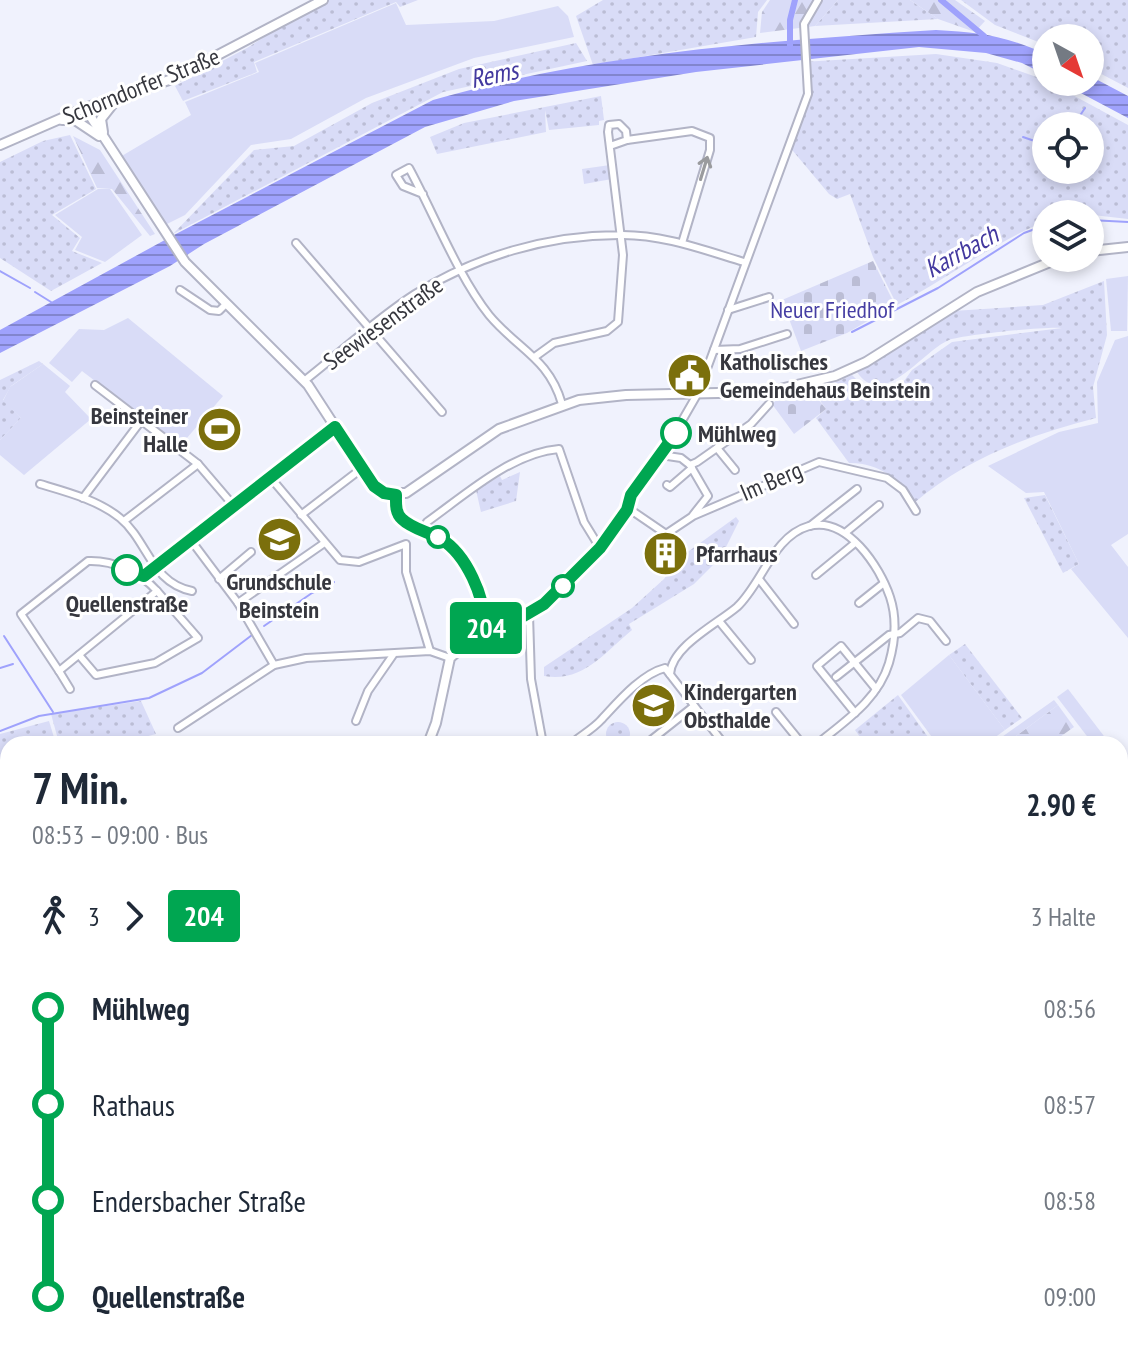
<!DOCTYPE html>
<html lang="de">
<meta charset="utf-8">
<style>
body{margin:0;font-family:"PT Sans Narrow",sans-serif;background:#f2f2f3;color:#1f2937;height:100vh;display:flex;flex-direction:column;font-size:30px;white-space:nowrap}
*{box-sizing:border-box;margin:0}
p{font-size:26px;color:#747a83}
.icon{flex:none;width:44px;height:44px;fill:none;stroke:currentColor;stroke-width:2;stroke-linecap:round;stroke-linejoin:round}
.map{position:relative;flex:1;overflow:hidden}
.sheet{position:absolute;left:0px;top:736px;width:1128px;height:626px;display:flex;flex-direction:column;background:#fff;border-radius:24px 24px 0 0;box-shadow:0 4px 12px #0003}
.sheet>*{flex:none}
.badge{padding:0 16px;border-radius:6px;font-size:28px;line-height:52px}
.needle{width:52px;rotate:140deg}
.tools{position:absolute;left:1032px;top:24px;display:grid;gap:16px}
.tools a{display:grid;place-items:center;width:72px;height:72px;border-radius:50%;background:#fff;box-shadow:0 4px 12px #0003;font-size:40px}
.map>.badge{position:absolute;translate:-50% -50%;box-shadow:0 0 0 4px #fff}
.legs{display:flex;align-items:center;gap:12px;height:88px;padding:0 32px;font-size:26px}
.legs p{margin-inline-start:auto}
.headline{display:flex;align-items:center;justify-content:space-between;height:136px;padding:0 32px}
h1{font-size:44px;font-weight:700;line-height:60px}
ul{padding:0 32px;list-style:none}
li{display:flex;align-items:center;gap:28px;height:96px;font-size:30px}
li i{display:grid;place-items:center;width:12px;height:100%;margin:0 10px;background:currentColor}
li i::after{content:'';width:20px;height:20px;margin:-10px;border:6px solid;border-radius:50%;background:#fff}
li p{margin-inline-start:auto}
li:first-child i{background:linear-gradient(#0000 50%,currentColor 0)}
li:last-child i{background:linear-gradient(currentColor 50%,#0000 0)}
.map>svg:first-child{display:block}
.grass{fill:url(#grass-dots);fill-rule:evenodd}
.forest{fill:url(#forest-firs)}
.cemetery{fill:url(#cemetery-stones)}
.garden{fill:#d9dcf7}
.water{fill:url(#water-rules)}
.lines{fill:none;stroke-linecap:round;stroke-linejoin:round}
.stream{stroke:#9fa2fc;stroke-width:2}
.canal{stroke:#9fa2fc;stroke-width:6}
.street-casing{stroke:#b2b4c6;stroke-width:10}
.secondary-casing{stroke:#b2b4c6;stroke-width:12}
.street{stroke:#fff;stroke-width:6}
.secondary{stroke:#fff;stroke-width:8}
.oneway{stroke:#9a9b9e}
.line-1-casing{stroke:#fff;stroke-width:18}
.line-1{stroke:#00a651;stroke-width:12}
.stop-1-dot{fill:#fff;stroke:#00a651;stroke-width:4}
.labels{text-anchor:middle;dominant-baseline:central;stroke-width:6;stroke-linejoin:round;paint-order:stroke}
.street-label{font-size:24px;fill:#36373e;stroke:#fff}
.park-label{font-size:24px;fill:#463ea3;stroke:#fff}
.poi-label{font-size:24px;font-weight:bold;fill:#36373e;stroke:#fff;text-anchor:start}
.stop-label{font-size:24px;font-weight:bold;fill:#36373e;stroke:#fff;text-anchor:start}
.water-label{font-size:26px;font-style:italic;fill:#43399f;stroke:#fff}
</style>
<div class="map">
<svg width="1128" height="1361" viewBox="0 0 1128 1361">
<defs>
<pattern id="grass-dots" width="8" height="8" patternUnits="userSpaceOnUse" patternTransform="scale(2)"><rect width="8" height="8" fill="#d9dcf7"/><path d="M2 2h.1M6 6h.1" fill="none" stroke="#bbbdd5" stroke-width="1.8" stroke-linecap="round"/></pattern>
<pattern id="forest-firs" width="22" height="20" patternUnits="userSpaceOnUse" patternTransform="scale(2)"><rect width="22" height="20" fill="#d9dcf7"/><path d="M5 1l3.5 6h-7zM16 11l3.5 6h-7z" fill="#bbbdd5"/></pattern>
<pattern id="cemetery-stones" width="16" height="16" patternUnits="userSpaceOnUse" patternTransform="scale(2)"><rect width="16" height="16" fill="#d9dcf7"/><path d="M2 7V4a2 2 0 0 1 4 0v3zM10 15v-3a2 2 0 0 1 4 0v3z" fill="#bbbdd5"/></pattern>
<pattern id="water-rules" width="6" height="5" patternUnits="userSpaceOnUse" patternTransform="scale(2)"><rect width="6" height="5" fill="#9fa2fc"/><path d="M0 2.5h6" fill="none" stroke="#8285cd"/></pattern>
</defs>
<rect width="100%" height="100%" fill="#f0f2fd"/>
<!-- grass -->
<g class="grass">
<path d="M322,0h96l-18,7 -4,-5 -142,60 3,10 -74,29 -8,-15 72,-38z"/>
<path d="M603,0h164l-9,12 -2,25 -163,28 -17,-49z"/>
<path d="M838,0h72l28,19 -123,7z"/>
<path d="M961,0h167v88l-38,-20v-30h-44v7l-51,-20z"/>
<path d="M576,43l11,18 -144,31 -270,142 81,-84 40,-4 78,-43 87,-34z"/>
<path d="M936,54l61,9 48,17 83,45v94l-61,-7 -21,2v7c-53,22 -98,57 -149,84l-24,-48 -23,-63 -13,5 -8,-5 -41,-49 18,-52 -4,-31zM1046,126h44v44h-44z"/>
<path d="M601,96l3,24 -5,1v4l-50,5 -4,-20 1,22 -109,22 -7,-17 34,-14z"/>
<path d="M70,135l26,54 -44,26 28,23 -8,13 30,12 -51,28 -51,-33v-96l43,-21z"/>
<path d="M610,165l2,14 -28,5 -2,-15z"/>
<path d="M1104,281l3,54 -14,52 3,31c-66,17 -129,40 -182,85 -12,-24 -38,-41 -65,-40l-33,-45 10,-9 -7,-10 9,-7v-6l24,-11 16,16 36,-10 8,-11 40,-28 110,-14c-15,-2 -99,7 -113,12 -27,11 -66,71 -92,32l96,-61 90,-6z"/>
<path d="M39,361l4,3 -32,22 -8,14 18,18 -21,22v-60z"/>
<path d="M520,472l-4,29 -35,11 -5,-22 24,-14 2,4z"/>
<path d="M1045,495l34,69 -16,9 -39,-75z"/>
<path d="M736,517l3,4 -18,36 -27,27 -65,40 3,6c-28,23 -49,53 -88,46v-9l88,-59 32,-29 14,-20z"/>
<path d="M965,644l57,74 -17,12 -56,-75z"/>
<path d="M898,695l35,49h-68l-10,-14z"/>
<path d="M141,701l15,33 -38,10 -59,-1 -8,-29z"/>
<path d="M49,721l7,23h-48v5l-5,2 3,17 -6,1v-35z"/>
<circle cx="618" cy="734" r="12"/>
<path d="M8,774v69h-8v-67z"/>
<path d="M1128,1240v65l-8,8v-62z"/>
<path d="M1128,1310v42l-6,-2 -4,11h-27l4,-7h25v-37z"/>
<path d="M507,1354h79l-3,7h-64z"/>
</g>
<!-- forest -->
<g class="forest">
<path d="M770,0h68l-23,26 -55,7 2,-21z"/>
<path d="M910,0h45l30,21 -10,11 -37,-13z"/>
<path d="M73,136l27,14 55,84 -5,2 -38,-47 -15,-1z"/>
<path d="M1058,705l16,22 -24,17h-45z"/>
</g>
<!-- cemetery -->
<g class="cemetery">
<path d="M873,261l22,44 -48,28 -46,18 -19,-51z"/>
<path d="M823,386l5,5 -10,8 8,10 -32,25 -22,-30 8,-7z"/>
</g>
<!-- garden -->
<g class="garden">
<path d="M396,3l10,22 88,-4 64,-15 10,10 6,21 -100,21 -108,40 -75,41 -40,6 -66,70 -20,10 -45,-68 71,-42 -6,-13 74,-30 -4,-9z"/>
<path d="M98,189h12l32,46 -37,27 -30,-12 7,-13 -27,-22z"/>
<path d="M1128,276l-1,55h-16l-5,-52z"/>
<path d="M128,318l95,78 -43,50 -98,-75 -10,11 -23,-19 30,-34 25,1z"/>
<path d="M1128,336v198l-17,11 17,22v71l-57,-69 8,-5 -35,-72 -18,1 -38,-27 71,-34 39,-9 -1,-41 18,-42z"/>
<path d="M43,364l27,22 -5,6 26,27 -67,56 -24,-20v-15l21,-22 -18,-17 7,-14z"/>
<path d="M949,655l56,75 -19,14h-49l-36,-49z"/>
<path d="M1068,689l42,55h-17l-36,-47z"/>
<path d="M1054,700l4,5 -53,39h-13z"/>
<path d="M0,1109l8,11v234h120l-6,7h-122z"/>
<path d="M130,1354h269l12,7h-287z"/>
</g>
<!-- water -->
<g class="water">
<path d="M936,30c43,2 70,6 110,24v21l-24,-12 -36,-10 -67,-6 -223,25 -182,29 -89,26 -221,117 -34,22 -170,87v-23l174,-95 259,-135c163,-47 334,-59 503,-70z"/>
<path d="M1090,76l38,20v22l-68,-36h30z"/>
</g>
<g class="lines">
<!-- stream -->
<g class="stream">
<path d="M1073,126l12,-18"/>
<path d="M1023,137l23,8"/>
<path d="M1090,220l38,2"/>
<path d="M0,271l30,17"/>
<path d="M35,292l16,10"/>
<path d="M852,332l86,-44 86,-55 22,-8"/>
<path d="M264,626l48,-33 22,-11"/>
<path d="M4,636l49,76"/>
<path d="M0,668l13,-4"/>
<path d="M0,731l39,-15 110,-18 53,-25 50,-38"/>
<path d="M1120,955l8,-4"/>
<path d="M1120,1315l8,-7"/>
<path d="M1089,1361l4,-7"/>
</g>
<!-- canal -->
<g class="canal">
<path d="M941,0l43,36"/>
<path d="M790,48v-28l5,-20"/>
</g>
<defs>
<g id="street">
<path d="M627,140l65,-9 18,7v12l-28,93"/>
<path d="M423,194l-20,-8 -7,-11 13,-7c24,44 49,108 80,147 28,34 60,43 73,89"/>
<path d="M296,243l146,169"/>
<path d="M180,290l30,20 9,1 7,-7"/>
<path d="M728,310l41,-13"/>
<path d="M714,350l26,-1 47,-15"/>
<path d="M536,356l18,-13 53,-12 11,-9 5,-67 -15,-123 1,-7 10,-1 7,7 1,9 -17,6"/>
<path d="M304,381c37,-29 72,-62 111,-87 61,-38 133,-59 204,-59 43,-1 85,15 125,27"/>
<path d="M95,385l103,79 35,41"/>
<path d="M717,448l18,22"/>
<path d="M661,455l20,3 9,7 7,-3 54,-38 18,-20"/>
<path d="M690,465l18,31 -15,19"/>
<path d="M270,477l70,83 19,2 47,-18v28l24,79"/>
<path d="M40,484c27,8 58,16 80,34 28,23 31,65 72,73"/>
<path d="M667,485l3,2 22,-19"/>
<path d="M83,498l58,-77"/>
<path d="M628,508l38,26 27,-18 126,-54 68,16 16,12 13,21"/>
<path d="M301,515l60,-46"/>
<path d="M124,521l74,-57"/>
<path d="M810,526l47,-37"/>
<path d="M423,530l4,-8c38,-27 84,-69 132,-73l25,73 16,26"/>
<path d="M845,533l34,-28"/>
<path d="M190,539l48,64 36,62"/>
<path d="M88,561c26,-1 53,12 69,30l-98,80 -38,-57z"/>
<path d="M816,575l39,-32"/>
<path d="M144,576l191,-149"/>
<path d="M219,579l32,-27"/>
<path d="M759,579l35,45"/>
<path d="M238,603l85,-59"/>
<path d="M859,603l25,-20"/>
<path d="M529,615l2,64 12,65"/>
<path d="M719,621l32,39"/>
<path d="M484,627l14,4 46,-27 64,-66 19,-28 4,-15 37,-50 30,-52 110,-299 -4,-70 14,-24"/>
<path d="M79,655l17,20 59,-12 43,-25 -41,-47"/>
<path d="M59,671l11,18"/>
<path d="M670,674c2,-28 47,-50 67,-67 25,-23 36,-71 72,-81 38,-10 71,41 81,71 7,21 5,45 -1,66 -11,37 -44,58 -72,81"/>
<path d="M836,677l53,-42 11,-2 18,-15 12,3 16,20"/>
<path d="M776,712l26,32"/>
<path d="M855,713l-38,-47 24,-20 35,43"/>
<path d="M356,721l12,-30 25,-36"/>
<path d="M178,728l96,-63 32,-7 124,-7 20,7"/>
<path d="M571,744c9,-8 22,-15 30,-24 16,-17 40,-46 64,-52l59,76"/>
<path d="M646,744l48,-38"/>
<path d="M469,1354v7"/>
<path d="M211,1361l2,-7"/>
</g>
<g id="secondary">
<path d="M85,108l100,154 123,123 61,94 15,14h22l93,-64 80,-29 47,-5 141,-3 68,-16 31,-14 111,-70 83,-34"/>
<path d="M62,120h13l24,16"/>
<path d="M103,132l-2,-13 15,-19"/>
<path d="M0,145l85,-37 87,-29 151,-79"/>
<path d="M1090,251l38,-4"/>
<path d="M396,495c0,8 -1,17 6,24 11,11 31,13 44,23 18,13 45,68 35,89l-31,27 -14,65 -8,21"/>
</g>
</defs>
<!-- street casing -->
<use href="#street" class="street-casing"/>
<!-- secondary casing -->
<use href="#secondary" class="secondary-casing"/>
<!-- street -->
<use href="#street" class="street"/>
<!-- secondary -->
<use href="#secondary" class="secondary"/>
</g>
<!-- one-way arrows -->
<defs><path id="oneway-shaft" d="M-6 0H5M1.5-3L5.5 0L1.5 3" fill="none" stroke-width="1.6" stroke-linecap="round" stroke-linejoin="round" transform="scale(2)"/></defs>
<use class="oneway" href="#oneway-shaft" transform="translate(704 168) rotate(-73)"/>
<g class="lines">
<defs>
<path id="line-1" d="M127,570l17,6 191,-149 39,59 10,7 12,2c0,8 -1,18 6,24 10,10 27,13 39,20 25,15 45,59 43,88l14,4 46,-27 56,-56 27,-38 4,-15 45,-62"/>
</defs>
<!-- line-1 casing -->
<use href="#line-1" class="line-1-casing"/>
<!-- line-1 -->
<use href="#line-1" class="line-1"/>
</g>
<!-- icons -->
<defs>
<symbol id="civic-disc" viewBox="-11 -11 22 22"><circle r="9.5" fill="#7b6f0c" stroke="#fff"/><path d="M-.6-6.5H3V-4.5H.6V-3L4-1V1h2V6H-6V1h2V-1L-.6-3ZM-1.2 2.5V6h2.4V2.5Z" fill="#fff"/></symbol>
<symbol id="stadium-disc" viewBox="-11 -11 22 22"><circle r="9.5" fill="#7b6f0c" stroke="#fff"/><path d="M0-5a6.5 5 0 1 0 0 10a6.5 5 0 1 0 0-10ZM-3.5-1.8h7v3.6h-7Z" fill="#fff"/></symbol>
<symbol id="school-disc" viewBox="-11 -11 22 22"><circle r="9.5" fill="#7b6f0c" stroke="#fff"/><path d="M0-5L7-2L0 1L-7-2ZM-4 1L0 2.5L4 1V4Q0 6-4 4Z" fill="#fff"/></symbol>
<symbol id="building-disc" viewBox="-11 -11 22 22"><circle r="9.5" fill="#7b6f0c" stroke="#fff"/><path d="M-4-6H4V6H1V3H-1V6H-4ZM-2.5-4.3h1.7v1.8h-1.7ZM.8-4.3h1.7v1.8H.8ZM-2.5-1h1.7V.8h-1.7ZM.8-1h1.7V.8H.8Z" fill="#fff"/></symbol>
</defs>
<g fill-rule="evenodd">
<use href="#civic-disc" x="664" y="350" width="51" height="51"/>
<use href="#stadium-disc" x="194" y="404" width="51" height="51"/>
<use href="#school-disc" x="254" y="514" width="51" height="51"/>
<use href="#building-disc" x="640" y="528" width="51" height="51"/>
<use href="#school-disc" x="628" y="680" width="51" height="51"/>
</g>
<!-- markers -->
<g class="stop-1-dot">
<circle cx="676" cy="433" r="14"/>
<circle cx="438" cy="537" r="10"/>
<circle cx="127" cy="570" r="14"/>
<circle cx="563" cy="586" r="10"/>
</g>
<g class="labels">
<!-- street labels -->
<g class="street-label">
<text transform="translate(141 86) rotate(-22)">Schorndorfer Straße</text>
<text transform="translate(383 323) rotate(-36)">Seewiesenstraße</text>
<text transform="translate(771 481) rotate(-23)">Im Berg</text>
</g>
<!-- park labels -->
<g class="park-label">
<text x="832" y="309">Neuer Friedhof</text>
</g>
<!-- poi labels -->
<g class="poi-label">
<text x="720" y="361">Katholisches<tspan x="720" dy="28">Gemeindehaus Beinstein</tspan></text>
<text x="188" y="415" text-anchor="end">Beinsteiner<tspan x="188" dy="28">Halle</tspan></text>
<text x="696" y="553">Pfarrhaus</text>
<text x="279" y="581" text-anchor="middle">Grundschule<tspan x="279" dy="28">Beinstein</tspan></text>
<text x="684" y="691">Kindergarten<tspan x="684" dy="28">Obsthalde</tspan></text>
</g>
<!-- stop labels -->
<g class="stop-label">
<text x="698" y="433">Mühlweg</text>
<text x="127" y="603" text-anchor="middle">Quellenstraße</text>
</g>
<!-- water labels -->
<g class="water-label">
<text transform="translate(494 74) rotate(-12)">Rems</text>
<text transform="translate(961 251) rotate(-29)">Karrbach</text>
</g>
</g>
</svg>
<div class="tools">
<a><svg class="needle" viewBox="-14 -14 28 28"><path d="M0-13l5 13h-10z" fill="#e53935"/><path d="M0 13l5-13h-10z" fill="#747a83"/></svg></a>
<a><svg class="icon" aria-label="locate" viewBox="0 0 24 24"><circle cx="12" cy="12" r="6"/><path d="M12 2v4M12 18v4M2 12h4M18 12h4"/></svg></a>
<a><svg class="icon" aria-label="layers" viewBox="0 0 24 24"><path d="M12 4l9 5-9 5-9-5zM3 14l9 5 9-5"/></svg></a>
</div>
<b class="badge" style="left:486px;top:628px;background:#00a651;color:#fff">204</b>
<section class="sheet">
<div class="headline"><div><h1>7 Min.</h1><p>08:53 – 09:00 · Bus</p></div><b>2.90 €</b></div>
<div class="legs"><svg class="icon" aria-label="walk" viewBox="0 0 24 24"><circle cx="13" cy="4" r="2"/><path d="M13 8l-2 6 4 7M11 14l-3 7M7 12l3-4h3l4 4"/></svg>3<svg class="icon" aria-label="forward" viewBox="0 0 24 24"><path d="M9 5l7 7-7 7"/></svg><b class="badge" style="background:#00a651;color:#fff">204</b><p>3 Halte</p></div>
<ul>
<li><i style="color:#00a651"></i><b>Mühlweg</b><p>08:56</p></li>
<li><i style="color:#00a651"></i><span>Rathaus</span><p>08:57</p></li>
<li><i style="color:#00a651"></i><span>Endersbacher Straße</span><p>08:58</p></li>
<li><i style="color:#00a651"></i><b>Quellenstraße</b><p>09:00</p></li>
</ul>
</section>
</div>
